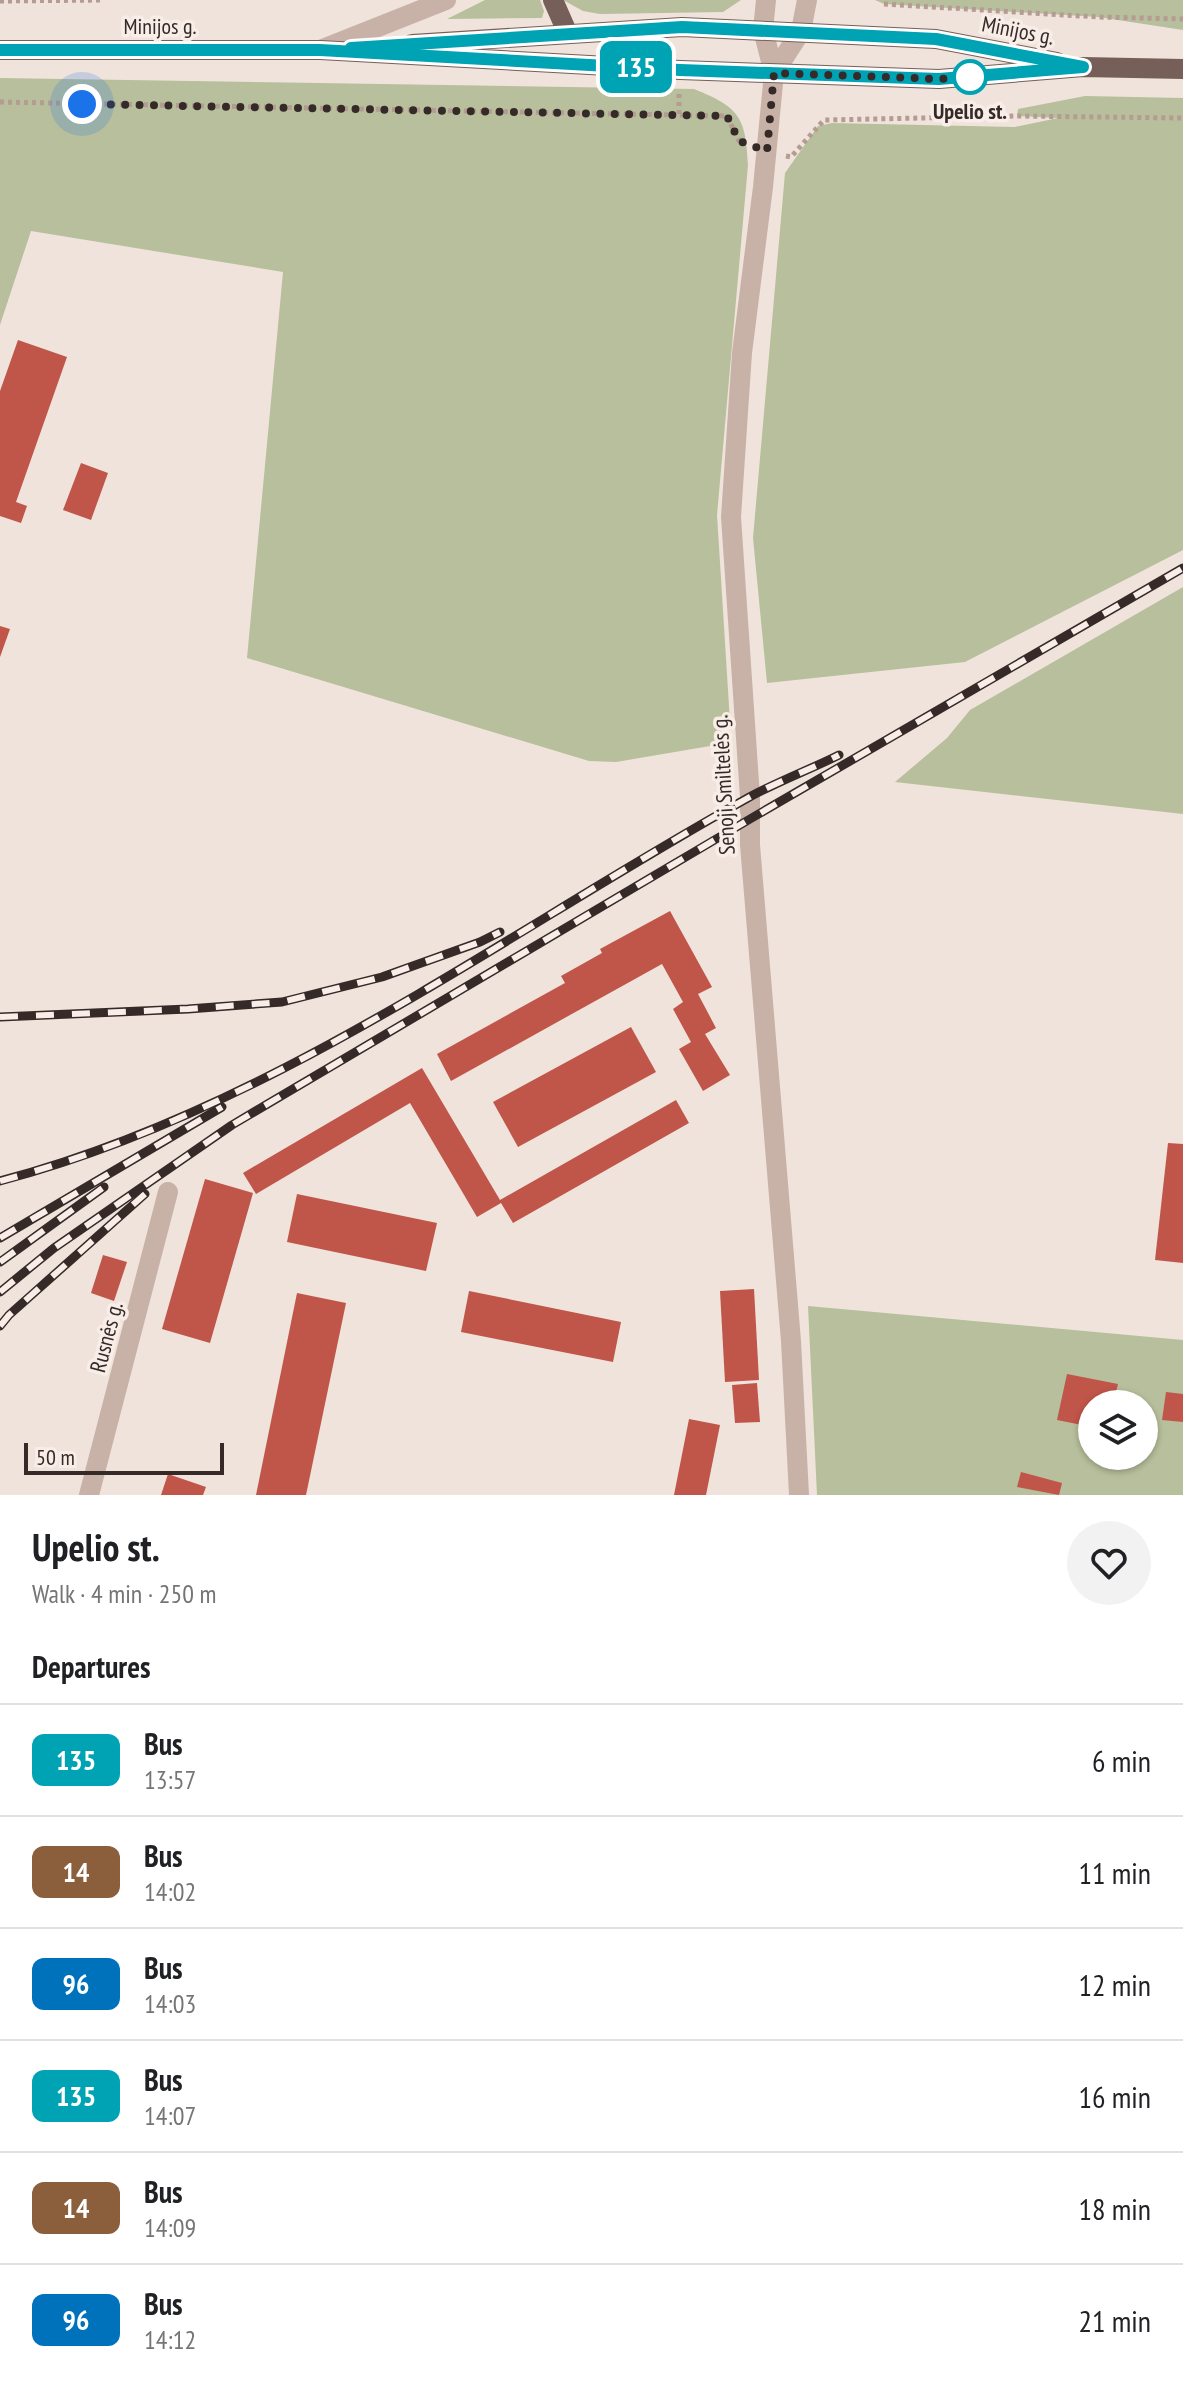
<!DOCTYPE html>
<meta charset="utf-8">
<style>
body{margin:0;font-family:"PT Sans Narrow",sans-serif;background:#f2f2f2;color:#202124;height:100vh;display:flex;flex-direction:column;font-size:30px;white-space:nowrap}
*{box-sizing:border-box;margin:0}
p{font-size:26px;color:#757577}
.icon{flex:none;width:44px;height:44px;fill:none;stroke:currentColor;stroke-width:2;stroke-linecap:round;stroke-linejoin:round}
.map{position:relative;height:1495px;overflow:hidden}
.side{display:flex;flex-direction:column;background:#fff;flex:1}
.side>*{flex:none}
.badge{padding:0 16px;border-radius:12px;font-size:28px;line-height:52px}
.controls{position:absolute;left:1078px;top:1390px;display:grid;gap:16px}
.controls a{display:grid;place-items:center;width:80px;height:80px;border-radius:50%;background:#fff;box-shadow:0 2px 6px #0004;font-size:40px}
.scale{position:absolute;left:24px;bottom:20px;width:200px;box-sizing:border-box;padding-left:8px;border:4px solid #352a28;border-top:0;font-size:22px;line-height:28px;white-space:nowrap;color:#352a28;-webkit-text-stroke:6px #f8eee7;paint-order:stroke}
.you{position:absolute;width:40px;height:40px;margin:-20px;border:6px solid #fff;border-radius:50%;background:#1a73e8;box-shadow:0 0 0 12px #1a73e833}
.map>.badge{position:absolute;translate:-50% -50%;box-shadow:0 0 0 4px #fff}
h2{padding:0 32px;font-size:30px;line-height:72px}
.round{display:grid;place-items:center;flex:none;width:84px;height:84px;border-radius:42px;background:#f2f2f2}
.summary{display:flex;align-items:center;justify-content:space-between;height:136px;padding:0 32px}
h1{font-size:38px;font-weight:600;line-height:60px}
ul{padding:0;list-style:none}
li{display:flex;align-items:center;gap:24px;height:112px;padding:0 32px;border-top:2px solid #e0e0e0}
li div{flex:1}
li b{display:block;font-size:30px}
li em{font-style:normal}
li .badge{min-width:88px;font-weight:700;text-align:center}
.map>svg:first-child{display:block}
.green{fill:#b8bf9c;fill-rule:evenodd}
.building{fill:#c05549}
.lines{fill:none;stroke-linecap:round;stroke-linejoin:round}
.path{stroke:#b49c92;stroke-width:5;stroke-dasharray:4 4;stroke-linecap:butt}
.minor{stroke:#c8b2a8;stroke-width:20}
.major{stroke:#765f59;stroke-width:20}
.rail-casing{stroke:#352a28;stroke-width:9}
.rail{stroke:#f8eee7;stroke-width:6;stroke-dasharray:18;stroke-linecap:butt}
.line-casing{stroke:#fff;stroke-width:18}
.line{stroke:#00a3b4;stroke-width:12}
.walk{stroke:#352a28;stroke-width:8;stroke-dasharray:0 14.4}
.stop-dot{fill:#fff;stroke:#00a3b4;stroke-width:4}
.labels{text-anchor:middle;dominant-baseline:central;stroke-width:7;stroke-linejoin:round;paint-order:stroke}
.street-label{font-size:22px;fill:#352a28;stroke:#f8eee7}
.stop-label{font-size:22px;font-weight:bold;fill:#352a28;stroke:#f8eee7}
</style>
<div class="map">
<svg width="1183" height="1495" viewBox="0 0 1183 1495">
<rect width="100%" height="100%" fill="#f0e3db"/>
<!-- green -->
<g class="green">
<path d="M485,0h55l4,11 -2,7 -95,1z"/>
<path d="M563,0h178l-18,12 -123,2 -17,-3z"/>
<path d="M875,0h308v30l-85,-13 -214,-13z"/>
<path d="M0,78l694,11c45,18 52,28 54,76l-31,350 13,207 -6,11 -14,13 -94,16 -27,-1 -342,-103 36,-386 -252,-41 -31,94z"/>
<path d="M1085,96l98,2v452l-218,112 -198,21 -14,-145 32,-365 33,-47 14,-3 183,4 43,-9 -41,-2 1,-7z"/>
<path d="M1183,587v227l-288,-32 52,-44 23,-28z"/>
<path d="M808,1306l375,34v155h-366zM1092,1404h52v52h-52z"/>
</g>
<!-- building -->
<g class="building">
<path d="M18,340l49,17 -51,145 11,4 -6,17 -21,-7v-125z"/>
<path d="M81,463l27,10 -17,47 -28,-10z"/>
<path d="M0,626l10,3 -10,28z"/>
<path d="M670,911l42,76 -14,7 18,34 -11,6 25,41 -27,16 -24,-42 12,-7 -18,-33 10,-7 -21,-38 -211,117 -14,-27 128,-71 -4,-7 41,-23 -2,-4z"/>
<path d="M631,1027l25,45 -138,75 -25,-45z"/>
<path d="M422,1068l78,132 176,-100 13,23 -176,100 -12,-20 -24,14 -67,-114 -154,91 -13,-21z"/>
<path d="M1168,1143l15,1v119l-28,-3z"/>
<path d="M205,1179l48,14 -43,150 -48,-14z"/>
<path d="M297,1194l140,29 -11,48 -139,-29z"/>
<path d="M103,1255l24,7 -13,39 -23,-8z"/>
<path d="M754,1289l5,91 -34,2 -5,-91z"/>
<path d="M469,1291l152,31 -8,40 -152,-30z"/>
<path d="M297,1293l49,10 -40,192h-50z"/>
<path d="M1067,1374l51,10 -5,20h-21v23l-35,-7z"/>
<path d="M757,1383l3,39 -25,1 -3,-38z"/>
<path d="M1166,1392l17,2v28l-21,-2z"/>
<path d="M689,1419l31,6 -14,70h-32z"/>
<path d="M1021,1472l41,11 -3,12 -42,-8z"/>
<path d="M168,1474l38,13 -3,8h-42z"/>
</g>
<g class="lines">
<!-- path -->
<g class="path">
<path d="M0,1l104,-1"/>
<path d="M884,4l214,13 85,2"/>
<path d="M0,102l727,14 12,25 7,3"/>
<path d="M679,114v-21"/>
<path d="M786,156l5,1 33,-37 193,-4 166,2"/>
</g>
<!-- minor -->
<g class="minor">
<path d="M766,0l-3,30 11,43 -11,114 -21,166 -11,164 19,280v48l41,496 8,154"/>
<path d="M320,50l126,-50"/>
<path d="M774,73l27,-42 6,-31"/>
<path d="M89,1495l79,-303"/>
</g>
<!-- major -->
<g class="major">
<path d="M553,0l15,34"/>
<path d="M412,44l270,-17 254,12 121,23"/>
<path d="M0,50h320l360,20 259,9 144,-12 100,2"/>
</g>
<defs>
<g id="rail">
<path d="M0,1017l188,-8 94,-7 100,-25 98,-35 20,-10"/>
<path d="M0,1181c273,-72 503,-247 746,-382 30,-17 63,-29 93,-44"/>
<path d="M0,1238l222,-131"/>
<path d="M0,1262l104,-75"/>
<path d="M0,1292l54,-44 178,-123 518,-306 433,-251"/>
<path d="M0,1326l9,-11 136,-121"/>
</g>
</defs>
<!-- rail casing -->
<use href="#rail" class="rail-casing"/>
<!-- rail -->
<use href="#rail" class="rail"/>
</g>
<g class="lines">
<defs>
<path id="line" d="M0,50h320l360,20 259,9 144,-12 -147,-28 -254,-12 -331,21"/>
</defs>
<!-- line casing -->
<use href="#line" class="line-casing"/>
<!-- line -->
<use href="#line" class="line"/>
<!-- walk -->
<path class="walk" d="M82,104l645,12 12,25 28,10 7,-78 165,6 31,-2"/>
</g>
<!-- markers -->
<circle class="stop-dot" cx="970" cy="77" r="16"/>
<g class="labels">
<!-- street labels -->
<g class="street-label">
<text x="160" y="26">Minijos g.</text>
<text transform="translate(1018 30) rotate(11)">Minijos g.</text>
<text transform="translate(723 785) rotate(-93)">Senoji Smiltelės g.</text>
<text transform="translate(106 1337) rotate(-75)">Rusnės g.</text>
</g>
<!-- stop labels -->
<g class="stop-label">
<text x="970" y="111">Upelio st.</text>
</g>
</g>
</svg>
<div class="controls">
<a><svg class="icon" aria-label="layers" viewBox="0 0 24 24"><path d="M12 4l9 5-9 5-9-5zM3 14l9 5 9-5"/></svg></a>
</div>
<div class="scale">50 m</div>
<div class="you" style="left:82px;top:104px"></div>
<b class="badge" style="left:636px;top:67px;background:#00a3b4;color:#fff">135</b>
</div>
<section class="side">
<div class="summary"><div><h1>Upelio st.</h1><p>Walk · 4 min · 250 m</p></div><a class="round"><svg class="icon" aria-label="heart" viewBox="0 0 24 24"><path d="M12 20l-8-8c-3-5 5-10 8-4 3-6 11-1 8 4z"/></svg></a></div>
<h2>Departures</h2>
<ul>
<li><span class="badge" style="background:#00a3b4;color:#fff">135</span><div><b>Bus</b><p>13:57</p></div><em>6 min</em></li>
<li><span class="badge" style="background:#8b5e3c;color:#fff">14</span><div><b>Bus</b><p>14:02</p></div><em>11 min</em></li>
<li><span class="badge" style="background:#0072bc;color:#fff">96</span><div><b>Bus</b><p>14:03</p></div><em>12 min</em></li>
<li><span class="badge" style="background:#00a3b4;color:#fff">135</span><div><b>Bus</b><p>14:07</p></div><em>16 min</em></li>
<li><span class="badge" style="background:#8b5e3c;color:#fff">14</span><div><b>Bus</b><p>14:09</p></div><em>18 min</em></li>
<li><span class="badge" style="background:#0072bc;color:#fff">96</span><div><b>Bus</b><p>14:12</p></div><em>21 min</em></li>
</ul>
</section>
